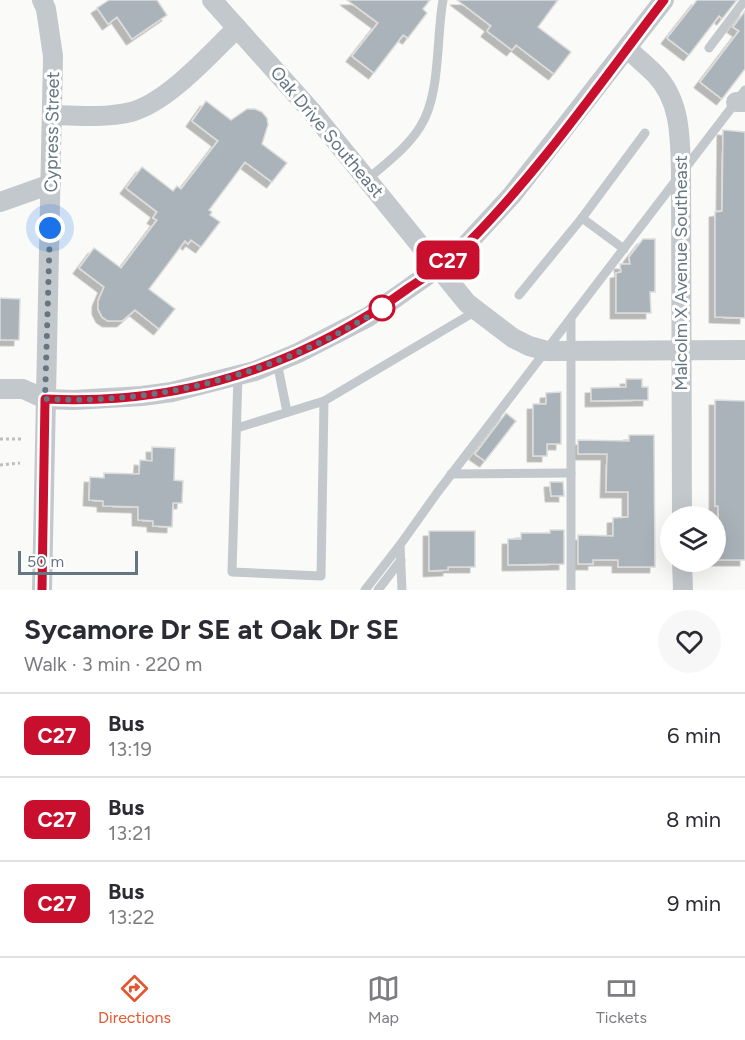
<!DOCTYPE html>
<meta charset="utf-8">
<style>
body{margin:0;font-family:Figtree,sans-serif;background:#f7f7f7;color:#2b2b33;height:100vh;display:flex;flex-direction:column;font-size:22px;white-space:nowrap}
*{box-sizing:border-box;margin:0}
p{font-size:20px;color:#7c7c81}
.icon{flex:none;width:33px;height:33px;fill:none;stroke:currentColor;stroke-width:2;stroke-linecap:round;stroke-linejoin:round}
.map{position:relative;height:590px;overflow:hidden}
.sheet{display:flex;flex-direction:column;background:#fff;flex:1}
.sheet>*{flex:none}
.badge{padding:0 12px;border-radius:9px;font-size:21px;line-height:39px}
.controls{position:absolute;left:660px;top:506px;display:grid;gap:12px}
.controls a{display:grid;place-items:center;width:66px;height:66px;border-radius:50%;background:#fff;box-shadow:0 6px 24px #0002;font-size:30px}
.scale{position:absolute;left:18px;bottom:15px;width:120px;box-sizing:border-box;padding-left:6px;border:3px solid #657683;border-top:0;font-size:16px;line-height:21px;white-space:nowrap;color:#657683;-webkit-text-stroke:4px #fff;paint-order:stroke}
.you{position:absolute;width:30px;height:30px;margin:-15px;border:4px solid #fff;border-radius:50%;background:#1a73e8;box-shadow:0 0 0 9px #1a73e833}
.map>.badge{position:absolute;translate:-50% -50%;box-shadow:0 0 0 3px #fff}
.round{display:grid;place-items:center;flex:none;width:63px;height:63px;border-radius:32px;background:#f7f7f7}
.head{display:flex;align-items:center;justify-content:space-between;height:102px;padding:0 24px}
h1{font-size:28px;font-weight:700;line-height:45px}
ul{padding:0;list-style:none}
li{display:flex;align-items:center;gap:18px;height:84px;padding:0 24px;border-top:2px solid #e1e1e2}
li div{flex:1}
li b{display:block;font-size:22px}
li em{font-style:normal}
li .badge{min-width:66px;font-weight:700;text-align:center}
.menu{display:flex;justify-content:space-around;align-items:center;height:84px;border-top:2px solid #e1e1e2;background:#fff;font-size:16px;color:#7c7c81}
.menu a{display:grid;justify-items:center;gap:3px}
.menu .on{color:#e4572e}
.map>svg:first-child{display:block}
.building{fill:#aab3b9;stroke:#dcdcda;stroke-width:1.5;filter:url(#shadow)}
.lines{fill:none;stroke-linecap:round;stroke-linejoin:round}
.path{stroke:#bbbfc2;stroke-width:3;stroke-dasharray:3 3;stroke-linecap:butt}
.lane{stroke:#c3c8cc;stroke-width:9}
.street{stroke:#c3c8cc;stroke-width:20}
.line-casing{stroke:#fff;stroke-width:14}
.line{stroke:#c8102e;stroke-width:9}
.walk{stroke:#657683;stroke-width:6;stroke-dasharray:0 10.8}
.stop-dot{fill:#fff;stroke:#c8102e;stroke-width:3}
.labels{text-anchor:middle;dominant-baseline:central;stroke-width:6;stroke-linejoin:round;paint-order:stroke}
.street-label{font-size:18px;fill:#657683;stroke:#fff}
</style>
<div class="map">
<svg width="745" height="590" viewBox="0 0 745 590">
<defs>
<filter id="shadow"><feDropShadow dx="-5.5" dy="5.5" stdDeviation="0" flood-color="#0004"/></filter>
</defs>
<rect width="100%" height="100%" fill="#fafaf8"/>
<!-- building -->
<g class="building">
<path d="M109,0h48l10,15 -35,24 -15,-22 -9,7 -11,-16z"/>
<path d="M347,0h83l-7,9 4,4 -19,25 -5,-3 -29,38 -22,-17 26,-33z"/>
<path d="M457,0h101l-20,27 33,25 -17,22 -38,-29 -4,5 -25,-19 4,-5z"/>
<path d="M697,0h40l-15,19 -3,-3 -30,39 -22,-17z"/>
<path d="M745,11v58l-23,30 -22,-17 39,-51 -6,-4z"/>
<path d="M206,101l25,19 16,-11h8l7,3 5,6 1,7 -6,19 25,19 -15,19 -27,-20 -36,48 3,2 -2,3 10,7 -19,25 -10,-7 -3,4 -3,-3 -36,48 26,20 -16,20 -24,-19 -13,11h-14l-6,-4 -4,-8v-8l6,-14 -25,-19 15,-20 27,20 36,-48 -4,-2 4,-6 -31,-24 16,-21 31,24 4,-5 4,3 37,-48 -26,-20z"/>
<path d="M723,130l22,2v186l-30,-1v-105l7,-1z"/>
<path d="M643,239h12v53h-5l1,21h-35v-40l5,-1 -1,-8h10l-1,-7z"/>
<path d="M0,298l20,1 -1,41h-19z"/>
<path d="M626,379h16v8h6v13l-57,1v-13l35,-1z"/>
<path d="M561,392v52h-14v12h-14v-52h13v-11z"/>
<path d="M715,400l30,1v159h-29v-13h3l-1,-41h-3z"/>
<path d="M506,413l10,8 -31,40 -10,-7z"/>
<path d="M629,435h25l1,132h-37v-7h-25v4h-15v-29l35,1v-18l15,-1v-25h-22l1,-38h-29v-14l51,1z"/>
<path d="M152,447l23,1 -1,32 9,1 -1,22h-9l-1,24 -19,-1v-5l-15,-1v-13l-35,-1v-5l-14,-1 1,-23 14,1v-5l35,1 1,-14 12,1z"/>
<path d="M550,482h13l1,14h-13z"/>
<path d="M550,530h14v34l-56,1v-26h13v-6h29z"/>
<path d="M429,531h46v36h-27v3l-19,1z"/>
</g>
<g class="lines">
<!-- path -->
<g class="path">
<path d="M0,439h21"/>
<path d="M0,465l20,-2"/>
</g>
<!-- lane -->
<g class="lane">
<path d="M709,48l36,-48"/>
<path d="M368,179c18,-16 39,-31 52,-52 21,-32 16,-89 23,-127"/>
<path d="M582,218l42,31"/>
<path d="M519,295l63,-77 63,-85"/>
<path d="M277,362l10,50"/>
<path d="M324,401l152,-90"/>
<path d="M237,428l87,-27 -3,175 -89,-4 6,-197"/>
<path d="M451,474l120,-1"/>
<path d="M365,590l35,-45"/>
<path d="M378,590l23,-30"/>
<path d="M402,590l-2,-45 37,-52 308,-403"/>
<path d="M571,590v-271"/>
</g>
<!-- street -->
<g class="street">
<path d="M212,0l101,113 154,190 46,35 16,8 18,5 198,-1"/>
<path d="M627,48c9,9 19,17 28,26 26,27 25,63 26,98l1,344"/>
<path d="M736,102h9"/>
<path d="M52,115c26,1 54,3 79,-3 37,-10 78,-57 106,-84"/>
<path d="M0,202l51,-18"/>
<path d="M0,389h23l22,10 29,1 68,-4 30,-4 83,-21 43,-18 70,-36 71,-50 27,-22 46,-50 152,-195"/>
<path d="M682,561l1,29"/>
<path d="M42,590l11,-534 -7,-47 -4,-9"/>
</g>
</g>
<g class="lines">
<defs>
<path id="line" d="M42,590l3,-191c134,7 257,-33 365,-112 20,-13 41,-27 58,-44 73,-74 133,-161 196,-243"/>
</defs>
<!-- line casing -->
<use href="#line" class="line-casing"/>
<!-- line -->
<use href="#line" class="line"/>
<!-- walk -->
<path class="walk" d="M50,228l-5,171c123,6 240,-28 343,-95l-6,4"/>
</g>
<!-- markers -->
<circle class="stop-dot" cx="382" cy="308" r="12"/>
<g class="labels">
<!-- street labels -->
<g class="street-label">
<text transform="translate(52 132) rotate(-89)">Cypress Street</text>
<text transform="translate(327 132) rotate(50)">Oak Drive Southeast</text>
<text transform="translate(681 273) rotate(-90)">Malcolm X Avenue Southeast</text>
</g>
</g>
</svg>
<div class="controls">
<a><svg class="icon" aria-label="layers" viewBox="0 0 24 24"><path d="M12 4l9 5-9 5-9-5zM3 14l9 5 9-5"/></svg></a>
</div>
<div class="scale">50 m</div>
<div class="you" style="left:50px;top:228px"></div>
<b class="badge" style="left:448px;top:260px;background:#c8102e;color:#fff">C27</b>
</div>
<section class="sheet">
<div class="head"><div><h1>Sycamore Dr SE at Oak Dr SE</h1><p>Walk · 3 min · 220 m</p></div><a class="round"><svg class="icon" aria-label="heart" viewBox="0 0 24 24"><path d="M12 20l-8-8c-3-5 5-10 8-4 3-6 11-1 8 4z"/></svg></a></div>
<ul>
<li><span class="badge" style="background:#c8102e;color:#fff">C27</span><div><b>Bus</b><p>13:19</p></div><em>6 min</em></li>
<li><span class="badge" style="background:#c8102e;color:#fff">C27</span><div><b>Bus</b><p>13:21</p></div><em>8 min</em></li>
<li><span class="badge" style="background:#c8102e;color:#fff">C27</span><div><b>Bus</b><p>13:22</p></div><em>9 min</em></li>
</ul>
</section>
<nav class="menu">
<a class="on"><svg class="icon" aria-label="directions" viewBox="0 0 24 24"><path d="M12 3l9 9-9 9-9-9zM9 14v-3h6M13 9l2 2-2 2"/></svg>Directions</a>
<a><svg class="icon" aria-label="map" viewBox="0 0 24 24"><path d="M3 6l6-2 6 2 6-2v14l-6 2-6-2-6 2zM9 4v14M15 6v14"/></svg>Map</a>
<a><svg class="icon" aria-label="tickets" viewBox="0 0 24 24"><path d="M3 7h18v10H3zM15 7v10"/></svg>Tickets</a>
</nav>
